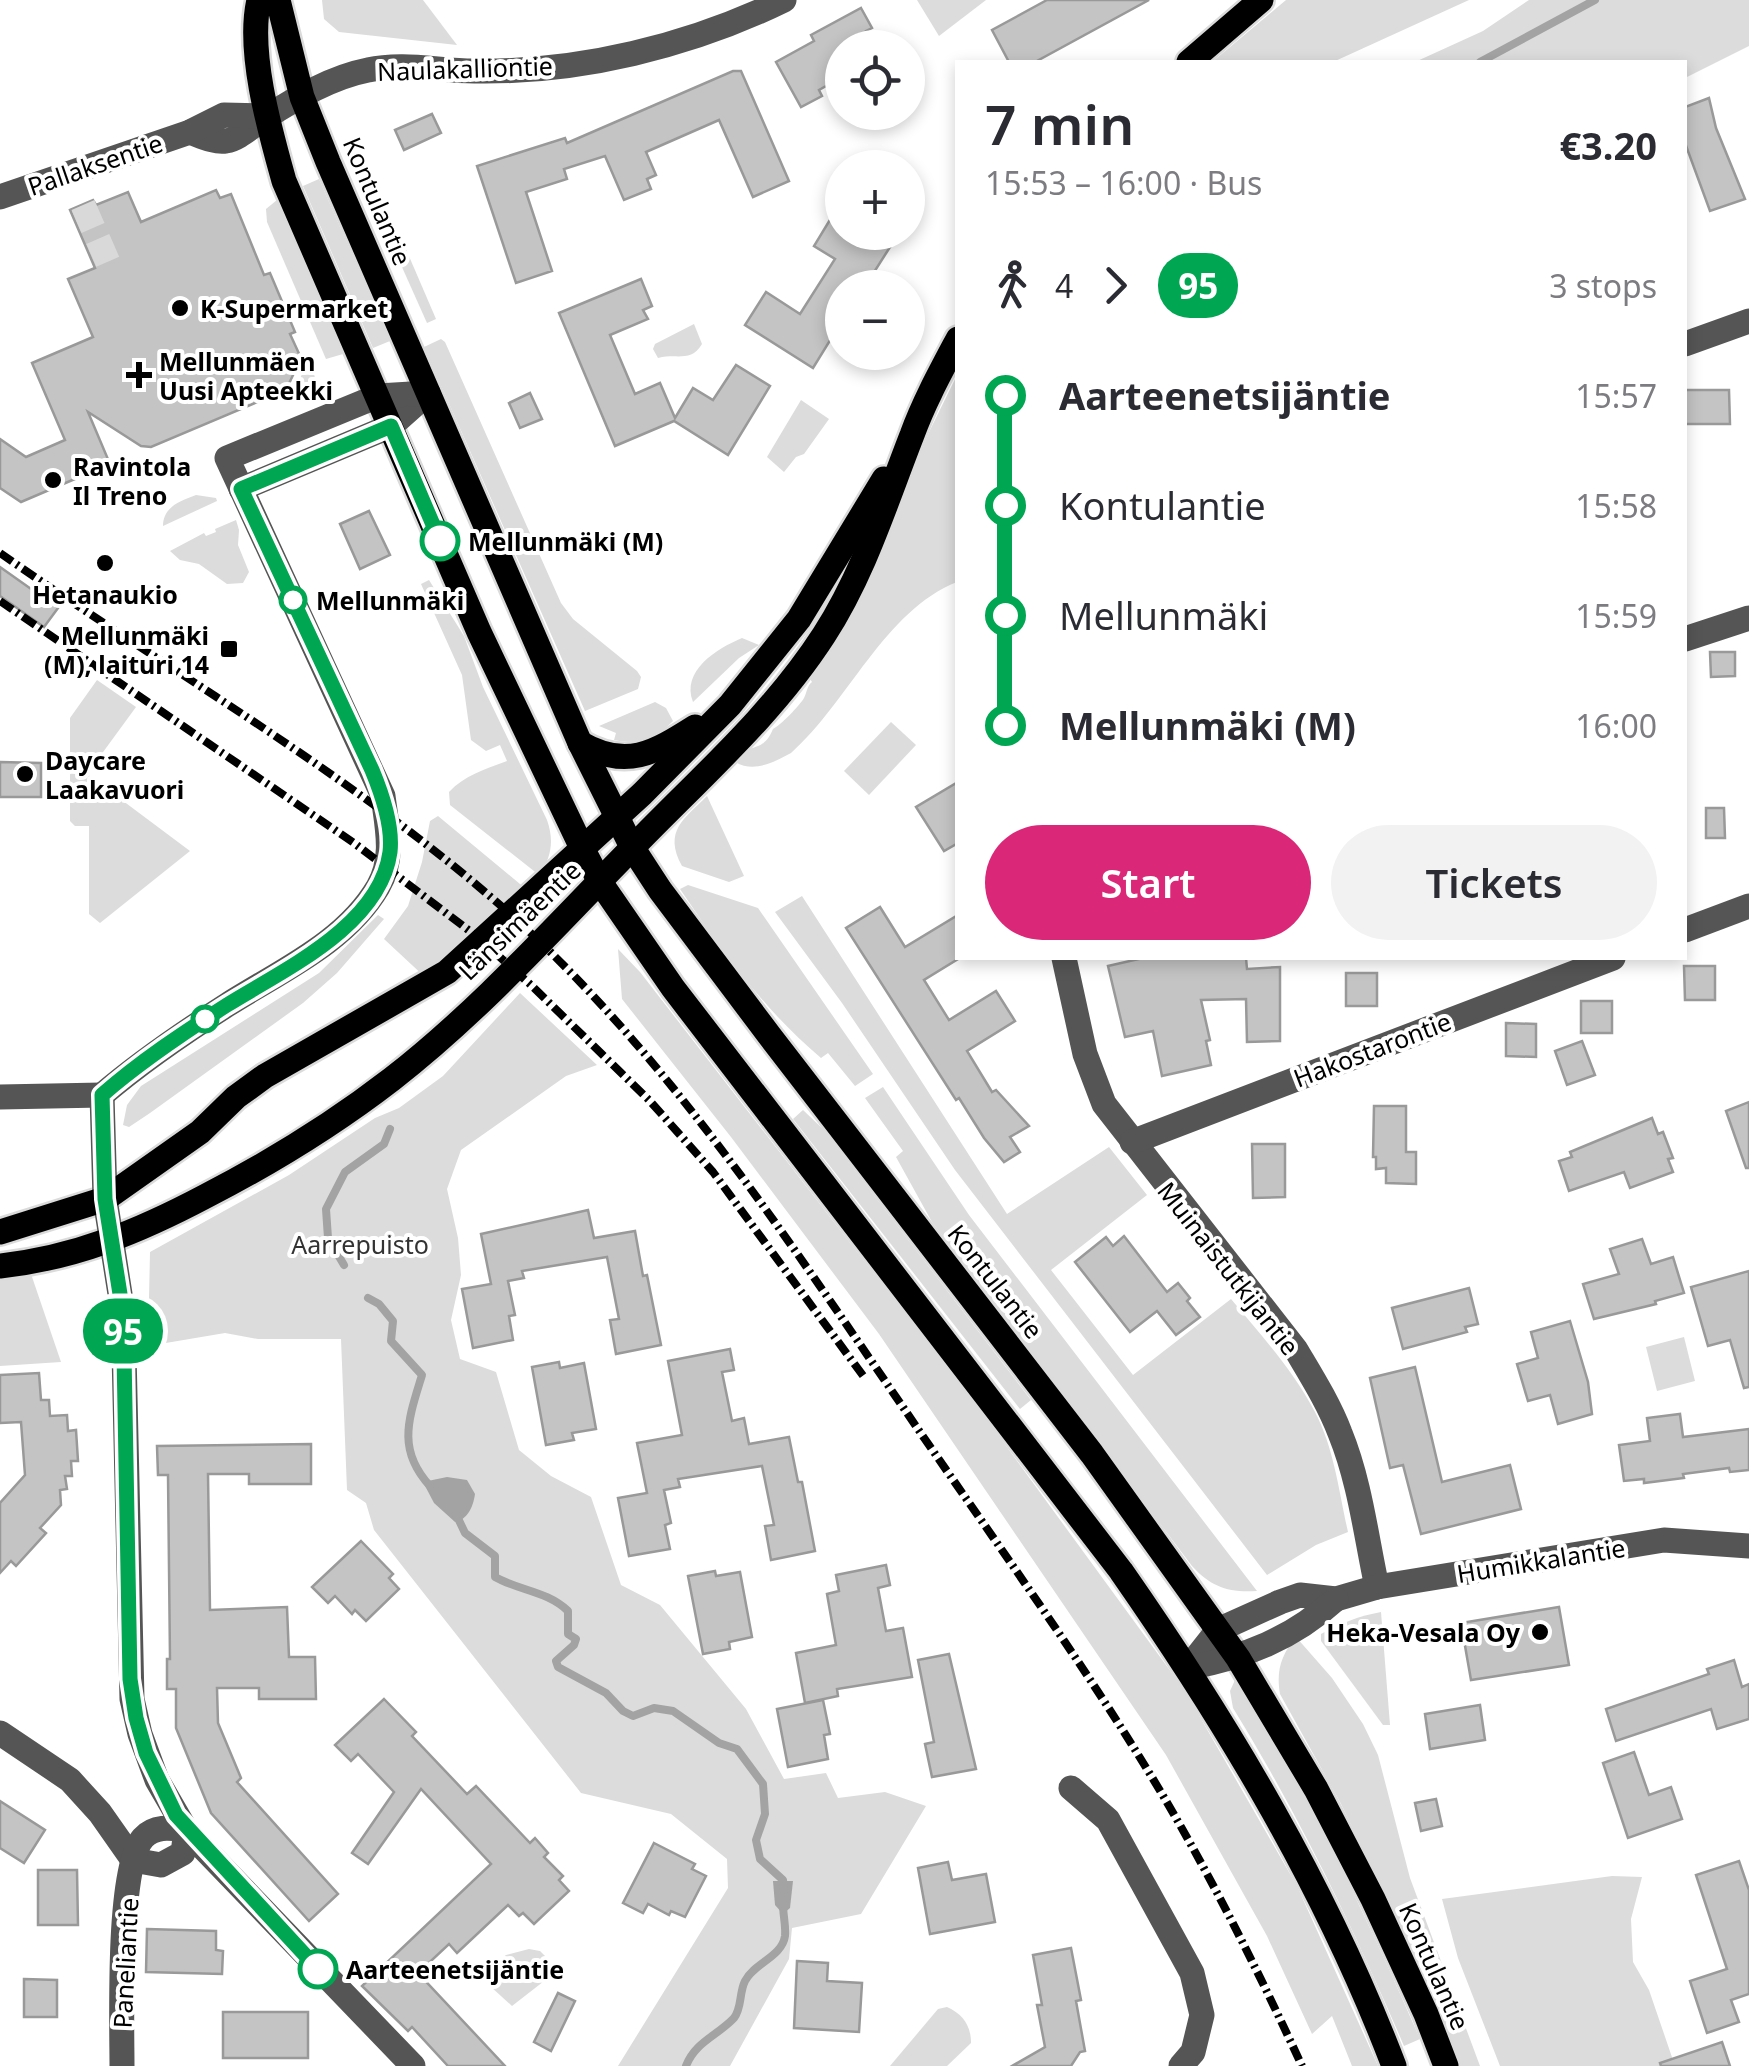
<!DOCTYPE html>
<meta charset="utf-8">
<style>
body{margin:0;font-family:"Noto Sans",sans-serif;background:#f2f2f3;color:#2b2b33;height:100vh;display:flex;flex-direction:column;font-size:38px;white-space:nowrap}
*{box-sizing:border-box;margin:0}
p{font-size:32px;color:#7c7c81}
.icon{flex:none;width:55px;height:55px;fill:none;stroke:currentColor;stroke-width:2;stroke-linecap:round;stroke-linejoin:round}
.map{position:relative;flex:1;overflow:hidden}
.drawer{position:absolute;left:955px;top:60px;width:732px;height:900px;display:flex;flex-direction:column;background:#fff;border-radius:0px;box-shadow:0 5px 15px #0003}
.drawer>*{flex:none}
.badge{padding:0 20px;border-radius:32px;font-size:35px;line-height:65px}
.buttons{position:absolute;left:825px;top:30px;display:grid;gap:20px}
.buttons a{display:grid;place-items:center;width:100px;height:100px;border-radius:50%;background:#fff;box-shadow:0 5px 15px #0003;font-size:50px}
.map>.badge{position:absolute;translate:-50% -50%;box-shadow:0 0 0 5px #fff}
.legs{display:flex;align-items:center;gap:15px;height:110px;padding:0 30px;font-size:32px}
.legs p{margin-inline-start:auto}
.overview{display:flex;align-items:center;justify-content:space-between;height:170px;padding:0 30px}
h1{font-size:55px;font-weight:600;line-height:75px}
.action{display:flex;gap:20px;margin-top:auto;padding:20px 30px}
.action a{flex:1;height:115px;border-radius:60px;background:#db2777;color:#fff;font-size:40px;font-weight:600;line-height:115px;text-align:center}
.action a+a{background:#f2f2f3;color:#2b2b33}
ul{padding:0 30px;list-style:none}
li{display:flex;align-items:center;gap:35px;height:110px;font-size:38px}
li i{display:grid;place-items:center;width:15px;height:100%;margin:0 12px;background:currentColor}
li i::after{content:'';width:25px;height:25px;margin:-12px;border:8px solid;border-radius:50%;background:#fff}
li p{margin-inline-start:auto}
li:first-child i{background:linear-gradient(#0000 50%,currentColor 0)}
li:last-child i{background:linear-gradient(currentColor 50%,#0000 0)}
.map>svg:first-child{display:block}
.green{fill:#dcdcdc}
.water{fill:#a3a3a3}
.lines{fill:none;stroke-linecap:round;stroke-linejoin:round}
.stream{stroke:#a3a3a3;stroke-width:8}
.building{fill:#c4c4c4;stroke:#999;stroke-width:2.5}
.minor-tunnel{stroke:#d9d9d9;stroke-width:25;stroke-dasharray:25 12;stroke-linecap:butt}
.major-casing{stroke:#dbdbdb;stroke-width:30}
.minor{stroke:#555;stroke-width:25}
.major{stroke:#000;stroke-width:25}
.rail{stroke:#000;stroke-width:8;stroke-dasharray:15 5 2.5 5;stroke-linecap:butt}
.line-1-casing{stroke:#fff;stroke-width:22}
.line-1{stroke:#00a651;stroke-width:15}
.poi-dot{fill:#000;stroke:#fff;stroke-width:4}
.stop-1-dot{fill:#fff;stroke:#00a651;stroke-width:5}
.labels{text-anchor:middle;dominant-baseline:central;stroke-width:8;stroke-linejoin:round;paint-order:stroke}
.street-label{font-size:25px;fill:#000;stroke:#fff}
.poi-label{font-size:25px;font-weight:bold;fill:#000;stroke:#fff;text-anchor:start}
.stop-label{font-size:25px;font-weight:bold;fill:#000;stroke:#fff;text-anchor:start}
.park-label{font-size:25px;fill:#333;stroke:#fff}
</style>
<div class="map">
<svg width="1749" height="2066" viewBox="0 0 1749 2066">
<rect width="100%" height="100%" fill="#fff"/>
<!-- green -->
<g class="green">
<path d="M322,0h101l34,45 -118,-13 -15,-13z"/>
<path d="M917,0h69l-47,36z"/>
<path d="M1286,0h183l-136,62h-121z"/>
<path d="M1529,0h220v46l-64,32v-16h-270l68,-31z"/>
<path d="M319,179l71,162 -17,7 -70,-162z"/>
<path d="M277,200l66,154 -17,5 -59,-137 -1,-13z"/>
<path d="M399,233l37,86 -9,4 -38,-85z"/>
<path d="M694,324l8,20c-11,19 -25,9 -44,14l-5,-9 2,-5z"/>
<path d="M441,339l4,3 116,261 12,16 64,52 4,6 -3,12 -53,22 -161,-364z"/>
<path d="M309,356l8,29 -3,7 -23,10z"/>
<path d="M957,375v207c-72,28 -110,122 -166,171 -19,10 -40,22 -60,6 17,-16 32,-5 42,-30 8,-4 27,-24 31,-31 3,-6 3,-12 8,-16l-5,-8 81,-142 42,-102z"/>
<path d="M801,400l28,19 -25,35 -8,3 -12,15 -17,-15z"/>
<path d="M196,495l20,3 1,3 -54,25c0,-19 17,-25 33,-31z"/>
<path d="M236,520l3,10 -1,15 11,27 -6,11 -16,1 -28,-20 -19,-4 -10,-9 34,-18 2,3 10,-4 -1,-3z"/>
<path d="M429,580l35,56 19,51 64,133c7,20 5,37 -8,55l-89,-70 -1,-13c16,-17 37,-23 58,-31l-7,-16 -14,6 -15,-11 -9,-65 -41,-91z"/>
<path d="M742,638l17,7 -20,13 -46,44c-12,-31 23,-53 49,-64z"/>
<path d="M97,680l39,27 -49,67 103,77 -90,72 -11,-9v-88h-14l-5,-5v-103z"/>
<path d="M655,702l11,6 7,13c-18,18 -34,24 -59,19l2,-7 -17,-7z"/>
<path d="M891,722l25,23 -47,50 -25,-24z"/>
<path d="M707,796l37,80 -15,6 -47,-16c-19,-35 2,-47 25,-70z"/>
<path d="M438,816l88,73 -99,90 -43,-40 24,-33 14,-44 8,-41z"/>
<path d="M688,885l70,23 115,166 -18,12 -27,-33 -7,5c-58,-49 -99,-107 -141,-169z"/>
<path d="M802,896l205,318 102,-67 38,48 -96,75 82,105 98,-76c30,36 62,71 84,113 19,36 24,80 33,120l-32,13 -49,30 -312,-405 -113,-167 -67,-91z"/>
<path d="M378,915l6,4 -47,54 -34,30 -153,110 -21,14 -6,-2 4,-20 14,-19 178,-113z"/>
<path d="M618,949l22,23 342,441 203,278 112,195 81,180h-26l-20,-50 -20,18 -45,-98 -101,-181 -287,-421 -148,-197 -109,-138z"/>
<path d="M520,993l77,72 -31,11 -105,74 -14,39 11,49 3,37 -10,45 9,39 36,13 23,78 32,26 40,21 30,88 39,20 86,104 38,70 42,-6 12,25 47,-6 41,14 -65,108 -69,14 -3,31 -59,107h-112l110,-178 -1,-29 -56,-45 -90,-21 -207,-263 -8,-27 -19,-13 -6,-151h-83l-33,-6 -77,13 2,-94 139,-77 86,-57 24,-10 44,-32z"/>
<path d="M883,1087l86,128 288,376c-28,2 -46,-4 -65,-25l-260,-344 -36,-65 7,-6 -38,-53z"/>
<path d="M803,1110l20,19 208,271 -11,9 -227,-290z"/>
<path d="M30,1271l31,91 -61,4v-89z"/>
<path d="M1684,1337l11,44 -38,10 -11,-44z"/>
<path d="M1381,1612l9,113h-7l-62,-84v-7c20,-11 38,-18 60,-22z"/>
<path d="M1296,1637l36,41 31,46 15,31 32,123 70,188h-19l-55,-130 -66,-134 -60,-108c-4,-23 1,-39 16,-57z"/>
<path d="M1235,1680c22,20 37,57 52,84 49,89 92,181 133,275l-16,7c-50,-117 -104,-229 -171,-338l-3,-17z"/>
<path d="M1612,1876l30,1 -11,42 2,43 16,28 26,76h-175l-42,-108 -16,-59z"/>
<path d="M529,1949l11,2 7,7 1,20 -36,28 -33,-30 27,-21z"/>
<path d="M947,2007c16,7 24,19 24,36l-24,23h-57l48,-57z"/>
</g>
<!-- water -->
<g class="water">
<path d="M447,1477l20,3 8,14c-2,13 -7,25 -20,28l-21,-19 -11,-21z"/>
<path d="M773,1881h20l-3,27 -7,6 -8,-9z"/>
</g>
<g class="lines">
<!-- stream -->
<g class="stream">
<path d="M1480,62l115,-62"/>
<path d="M344,1265l-16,-27 -2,-29 19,-37 39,-28 6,-15"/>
<path d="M368,1298l11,6 14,17 -2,20 31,34c-13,43 -26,74 8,111"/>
<path d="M456,1514l9,19 30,23v21c25,14 52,14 73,34v23l8,5 -2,6 -18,16 2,6 48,26 17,18 10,5 21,-8 19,3 46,32 18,6 26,35 2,30 -9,26 4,19 23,21 1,10"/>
<path d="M686,2066c9,-24 31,-30 48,-48 8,-10 5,-25 11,-37 9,-18 37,-24 40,-45 1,-10 -2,-21 -2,-32"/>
</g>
</g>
<!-- building -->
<g class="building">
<path d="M1047,0h102l-114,62h-26l-17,-32z"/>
<path d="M861,8l11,20 -6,3 9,17h-33v29l-23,13 3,6 -21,11 -25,-45 38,-21 -3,-6z"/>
<path d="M733,71h8l48,110 -36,16 -34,-77 -73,32 10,23 -9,4 4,10 -27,11 -19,-44 -41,13 3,10 -41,13 26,79 -36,12 -39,-117 88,-28 2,5z"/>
<path d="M1709,98l7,30 29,71 -35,12 -25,-68v-36z"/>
<path d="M432,114l9,19 -37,17 -9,-20z"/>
<path d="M216,190l4,8 11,-4 33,81 6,-2 25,59 -5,2 11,24 -15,32 -135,57 -10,-1 -53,-34 22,52 -89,38 -21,-14v-49l26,18 39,-17 -33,-77 61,-26 -25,-58 27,-11 -25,-58 23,-10 3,5 32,-13 13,30z"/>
<path d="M842,200v32h25l23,15 -26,41h-22v33l-29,47 -68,-43 21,-33 34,22 35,-55 -21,-13z"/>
<path d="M641,279l11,27 -9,4 5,9 -38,16 25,59 25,-11 15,35 18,-30 20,12 23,-35 34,21 -42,69 -54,-34 -59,25 -56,-133z"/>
<path d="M1685,390h44l1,34h-45z"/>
<path d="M530,393l12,26 -22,9 -11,-25z"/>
<path d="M369,511l21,44 -30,14 -20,-45z"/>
<path d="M0,567l58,41 -14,19 -44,-31z"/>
<path d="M1710,652h25v24l-24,1z"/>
<path d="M0,762l41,1v34h-41z"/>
<path d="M958,782v61l-14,8 -28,-44z"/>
<path d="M1706,808h18l1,30h-19z"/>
<path d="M880,907l25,40 53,-32v44l-34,21 25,40 47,-29 19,30 -48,30 25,41 4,-2 33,36 -19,11 10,15 -16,10 -20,-24 -25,-40 -3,2 -110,-172z"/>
<path d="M1143,958h103l1,11 33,-2v74l-33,1 -1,-43 -45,1 9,40 -4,1 5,24 -49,11 -9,-45 -28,6 -17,-71z"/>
<path d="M1684,966h31v34h-30z"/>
<rect x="1346" y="973" width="31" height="33"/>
<rect x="1581" y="1001" width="31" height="32"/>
<path d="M1506,1023l30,1v33l-30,-1z"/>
<path d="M1582,1041l13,34 -28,10 -12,-34z"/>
<path d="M1749,1102v66h-3l-20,-57z"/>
<path d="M1374,1106h32v46h10v32l-30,-1v-15l-10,1v-12h-3z"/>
<path d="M1652,1118l6,16 5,-2 10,26 -5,1 5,13 -43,16 -6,-16 -55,19 -10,-30 13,-4 -2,-5z"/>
<path d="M1252,1144h33v53l-32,1z"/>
<path d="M588,1210l6,28 41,-7 8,45 4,-1 14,70 -45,9 -6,-34 9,-1 -12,-62 -85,14 2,7 -16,3 7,34 -6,1 4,24 -40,8 -11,-59 29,-5 -10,-50z"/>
<path d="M1124,1236l43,56 11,-9 12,15 -3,3 13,16 -24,18 -19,-24 -27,21 -55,-70 31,-25 7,9z"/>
<path d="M1642,1239l9,25 22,-7 11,36 -29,8 1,3 -62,15 -11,-35 36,-10 -9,-25z"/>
<path d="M1749,1271v116l-5,1 -14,-48 -22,6 -17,-59z"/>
<path d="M1469,1288l9,36 -13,3 2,5 -64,17 -11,-41z"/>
<path d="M1570,1321l18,61 4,32 -34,10 -8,-29 -22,6 -11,-37 21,-6 -7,-26z"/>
<path d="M730,1349l4,21 -12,2 10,49 12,-3 5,26 40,-7 9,45h4l13,69 -44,9 -6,-34 9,-1 -12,-59 -84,13 2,8 -16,3 7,33 -6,2 5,24 -41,7 -11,-58 29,-5 -10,-50 45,-8 -14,-74z"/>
<path d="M559,1362l1,6 24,-5 12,66 -24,4 2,7 -28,5 -14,-78z"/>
<path d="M1415,1367l27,115 68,-17 11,44 -100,25 -18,-69 -13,3 -20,-90z"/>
<path d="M39,1373l2,27h8l1,16 17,-1 1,16 8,-1 2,31h-7l1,15h-7l2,13 -7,1 1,15 -21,23 6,5 -30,33 -5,-5 -11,12v-70l25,-28 -4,-53 -21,1v-48z"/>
<path d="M1680,1414l3,23 66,-8v41l-19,2 -1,-4 -46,6 1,4 -40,5v-4l-20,2 -5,-36 31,-4 -3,-23z"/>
<path d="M311,1444v40h-62v-10h-41l2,136 77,-3 2,50h26l1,42h-57v-11h-42l1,35 23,55 -4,4 101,112 -29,27 -98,-108 -35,-85v-39h-9v-30h3l-2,-184h-10l-1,-29z"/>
<path d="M361,1541l32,33 -4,4 10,11 -33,32 -11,-11 -3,4 -17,-18 -7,7 -16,-16z"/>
<path d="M886,1565l4,20 -12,3 8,43 17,-3 9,49 -75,12 1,7 -33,7 -9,-50 40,-8 -9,-51 12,-3 -3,-16z"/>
<path d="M715,1571l1,5 24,-4 12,65 -23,5 1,7 -27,5 -15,-78z"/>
<path d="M1559,1607l10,58 -98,15 -10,-57z"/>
<path d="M949,1654l27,115 -44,8 -7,-33 9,-2 -16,-82z"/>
<path d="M1734,1660l8,27 7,-3v35l-32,10 -6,-20 -95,32 -10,-32 103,-35 -2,-5z"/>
<path d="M384,1699l32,33 -4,4 55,58 9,-8 54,57 5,-5 13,15 -4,4 19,19 -4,4 10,11 -35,33 -11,-11 -4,3 -11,-11 -51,48 -8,-9 -31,29 87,93h-57l-36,-39 -4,4 -46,-45 129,-122 -70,-75 -53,75 -16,-11 42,-61 -36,-38 -7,7 -16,-16z"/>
<path d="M823,1700l7,34 -6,1 4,24 -40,8 -11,-58z"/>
<path d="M1480,1705l5,35 -55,9 -5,-35z"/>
<path d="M1634,1752l15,43 22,-8 11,32 -54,19 -25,-75z"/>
<path d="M1436,1799l6,27 -21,5 -6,-28z"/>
<path d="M0,1801l45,29 -21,33 -24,-15z"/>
<path d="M654,1843l41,21 -3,5 14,7 -21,41 -14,-6 -2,4 -21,-11 -5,9 -20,-10z"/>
<path d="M1739,1861l10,29v104l-18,6 8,22 -32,11 -17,-52 37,-12 -31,-94z"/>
<path d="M948,1862l4,18 34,-6 9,48 -65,12 -12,-66z"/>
<path d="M38,1870h39l1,55h-40z"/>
<path d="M147,1929l69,2v19l7,1 -1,23 -76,-2z"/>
<path d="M1071,1948l10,52 -5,1 9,50 -5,1 -9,14h-59l33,-19 -8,-42h5l-9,-50z"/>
<path d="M797,1961l31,2 -1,18 35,2 -3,49 -65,-4z"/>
<path d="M24,1979l33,1v37h-33z"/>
<path d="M558,1993l17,8 -24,50 -17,-9z"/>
<rect x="223" y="2012" width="85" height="46"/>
<path d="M1722,2042l8,24h-69l-1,-3z"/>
</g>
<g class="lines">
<!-- minor-tunnel -->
<path class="minor-tunnel" d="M83,205l27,62"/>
<defs>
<g id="major">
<path d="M259,0c-12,51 11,131 25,181l195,451 103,216 18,34 73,106 448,583c108,155 205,317 273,495"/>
<path d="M278,0l24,97 26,65 252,581 52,104 28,43 109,145 323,419 146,204 78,131 57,110 53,115 20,52"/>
<path d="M1189,62l72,-62"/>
<path d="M580,743c46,27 74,10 115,-16"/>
<path d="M0,1232l105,-33 95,-67 36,-35 29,-21 182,-104 195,-178 88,-89 69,-86 85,-140"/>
<path d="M0,1266c75,-8 140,-35 206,-70 64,-33 129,-73 186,-117 89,-69 166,-156 245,-236 65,-67 136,-129 187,-208 40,-62 61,-131 88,-200 12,-33 29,-64 46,-96"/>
</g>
</defs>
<!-- major casing -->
<use href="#major" class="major-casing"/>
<!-- minor -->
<g class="minor">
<path d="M190,132c11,4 25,11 36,9 13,-2 27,-16 39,-23 31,-20 67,-41 103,-48 35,-8 71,1 106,1 105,2 216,-25 310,-71"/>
<path d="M0,197l190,-65 34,-17 42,1"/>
<path d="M1685,344l64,-23"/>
<path d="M241,489l150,-63 37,-33"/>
<path d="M1685,639l64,-21"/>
<path d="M1685,930l64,-24"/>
<path d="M1064,958l21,96 19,50 192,246c16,27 33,54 44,83 20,49 26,103 37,154"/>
<path d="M102,1095l3,104 15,95 4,59 8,346 8,35 17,46 29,50 227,236"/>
<path d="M102,1095c40,-34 81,-62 125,-90 53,-34 118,-62 151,-118 17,-29 9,-60 5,-91l-156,-338 151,-62 50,-3"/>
<path d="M0,1097l102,-2"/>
<path d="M1132,1142l481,-184"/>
<path d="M1188,1668l30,-38 62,-28 20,-7 36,4 41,-12 287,-47 85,6"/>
<path d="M1188,1668c57,-11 104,-29 148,-69"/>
<path d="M0,1733l70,47 30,33 33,47"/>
<path d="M1071,1788l37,32 84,153 10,42 -9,37 -12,14"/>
<path d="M133,1860l28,5 22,-12 3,-23"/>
<path d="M122,2066c0,-43 -5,-199 21,-228 12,-13 28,-10 43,-8"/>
</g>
<!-- major -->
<use href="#major" class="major"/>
<!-- rail -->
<g class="rail">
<path d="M0,553c166,116 348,219 500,352 164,145 284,329 407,508 86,126 177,250 255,381 52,88 97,179 140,272"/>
<path d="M0,601l354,242 121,92 56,50 118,115 64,72 151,205"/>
</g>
</g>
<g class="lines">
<defs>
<path id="line-1" d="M318,1969l-142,-154 -30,-62 -10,-35 -6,-39 -6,-325 -4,-60 -15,-95 -3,-104c39,-34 81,-62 125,-90 56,-35 153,-79 163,-153 3,-26 -8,-58 -18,-82l-131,-281 150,-63 49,115"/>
</defs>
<!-- line-1 casing -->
<use href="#line-1" class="line-1-casing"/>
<!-- line-1 -->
<use href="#line-1" class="line-1"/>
</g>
<!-- markers -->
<g class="poi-dot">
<circle cx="180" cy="308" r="10"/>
<path d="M134 360h10v10h10v10h-10v10h-10v-10h-10v-10h10z"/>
<circle cx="53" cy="480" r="10"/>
<circle cx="105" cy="563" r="10"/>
<rect x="219" y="639" width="20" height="20" rx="5"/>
<circle cx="25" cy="774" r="10"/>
<circle cx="1540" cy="1632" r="10"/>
</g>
<g class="stop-1-dot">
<circle cx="440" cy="541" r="18"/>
<circle cx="293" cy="600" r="12"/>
<circle cx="205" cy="1019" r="12"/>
<circle cx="318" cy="1969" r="18"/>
</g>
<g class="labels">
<!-- street labels -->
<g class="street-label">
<text transform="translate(465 68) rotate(-2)">Naulakalliontie</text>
<text transform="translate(95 164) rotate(-19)">Pallaksentie</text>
<text transform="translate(378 201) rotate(67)">Kontulantie</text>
<text transform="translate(519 920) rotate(-44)">Länsimäentie</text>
<text transform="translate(1372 1049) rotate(-21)">Hakostarontie</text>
<text transform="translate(1229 1268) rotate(52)">Muinaistutkijantie</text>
<text transform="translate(996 1281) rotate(52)">Kontulantie</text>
<text transform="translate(1541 1560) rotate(-9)">Humikkalantie</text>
<text transform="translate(125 1963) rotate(-87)">Paneliantie</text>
<text transform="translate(1435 1966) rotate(66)">Kontulantie</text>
</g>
<!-- poi labels -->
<g class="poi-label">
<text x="200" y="308">K-Supermarket</text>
<text x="159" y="361">Mellunmäen<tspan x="159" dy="29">Uusi Apteekki</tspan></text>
<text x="73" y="466">Ravintola<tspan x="73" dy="29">Il Treno</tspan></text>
<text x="105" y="594" text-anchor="middle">Hetanaukio</text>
<text x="209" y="635" text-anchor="end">Mellunmäki<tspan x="209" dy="29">(M), laituri 14</tspan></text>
<text x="45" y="760">Daycare<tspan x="45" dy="29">Laakavuori</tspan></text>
<text x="1520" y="1632" text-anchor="end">Heka-Vesala Oy</text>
</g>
<!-- stop labels -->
<g class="stop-label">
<text x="468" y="541">Mellunmäki (M)</text>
<text x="316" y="600">Mellunmäki</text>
<text x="346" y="1969">Aarteenetsijäntie</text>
</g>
<!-- park labels -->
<g class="park-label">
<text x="360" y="1244">Aarrepuisto</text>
</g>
</g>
</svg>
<div class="buttons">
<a><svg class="icon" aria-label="locate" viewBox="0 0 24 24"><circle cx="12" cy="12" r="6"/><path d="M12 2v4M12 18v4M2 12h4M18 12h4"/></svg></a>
<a>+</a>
<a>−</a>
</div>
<b class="badge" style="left:123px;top:1331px;background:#00a651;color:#fff">95</b>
<section class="drawer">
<div class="overview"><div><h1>7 min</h1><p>15:53 – 16:00 · Bus</p></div><b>€3.20</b></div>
<div class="legs"><svg class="icon" aria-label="walk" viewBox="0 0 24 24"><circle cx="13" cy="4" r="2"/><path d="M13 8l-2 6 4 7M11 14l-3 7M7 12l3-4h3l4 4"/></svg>4<svg class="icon" aria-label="forward" viewBox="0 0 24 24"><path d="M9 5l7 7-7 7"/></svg><b class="badge" style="background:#00a651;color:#fff">95</b><p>3 stops</p></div>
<ul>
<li><i style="color:#00a651"></i><b>Aarteenetsijäntie</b><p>15:57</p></li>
<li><i style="color:#00a651"></i><span>Kontulantie</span><p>15:58</p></li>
<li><i style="color:#00a651"></i><span>Mellunmäki</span><p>15:59</p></li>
<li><i style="color:#00a651"></i><b>Mellunmäki (M)</b><p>16:00</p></li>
</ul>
<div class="action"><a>Start</a><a>Tickets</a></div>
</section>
</div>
